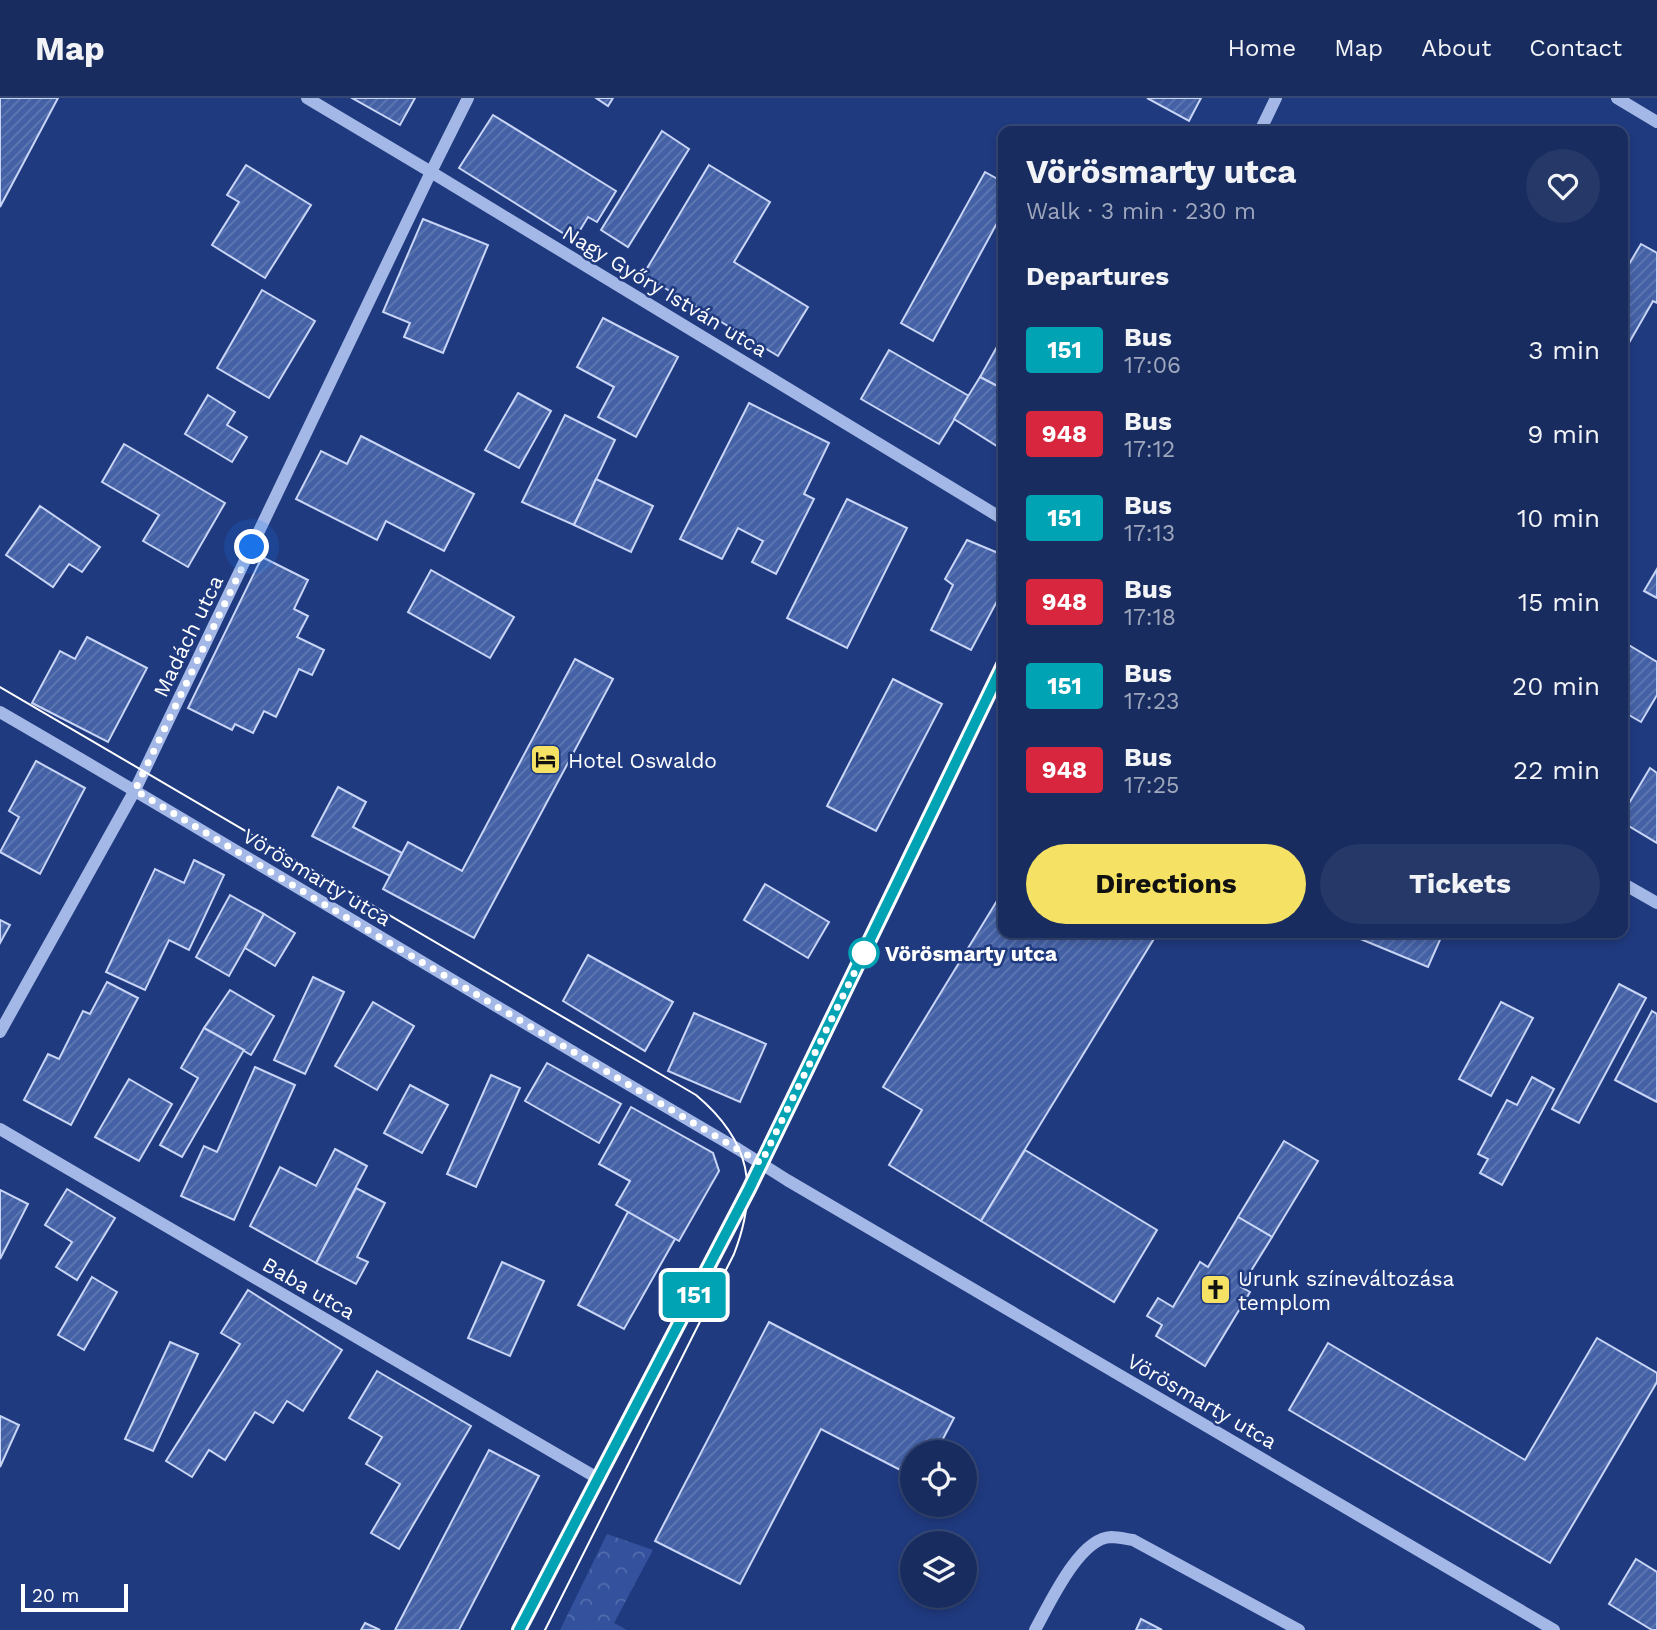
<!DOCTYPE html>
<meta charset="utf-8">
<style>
body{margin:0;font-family:"Work Sans",sans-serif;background:#253868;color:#f1f3f6;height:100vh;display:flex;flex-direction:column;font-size:26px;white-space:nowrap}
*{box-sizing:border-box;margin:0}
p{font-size:23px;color:#9fa7bd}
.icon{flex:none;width:38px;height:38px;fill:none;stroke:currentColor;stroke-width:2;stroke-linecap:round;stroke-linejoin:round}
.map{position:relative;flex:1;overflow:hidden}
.sheet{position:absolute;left:998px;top:28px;width:630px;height:812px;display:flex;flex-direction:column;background:#182c5f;border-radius:14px;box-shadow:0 4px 10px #0003,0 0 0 2px #364874}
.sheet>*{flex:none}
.badge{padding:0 14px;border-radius:5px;font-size:24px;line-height:46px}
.buttons{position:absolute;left:900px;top:1342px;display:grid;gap:14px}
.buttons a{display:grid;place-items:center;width:77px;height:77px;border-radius:50%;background:#182c5f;box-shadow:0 4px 10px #0003,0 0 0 2px #364874;font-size:35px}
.scale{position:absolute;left:21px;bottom:18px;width:107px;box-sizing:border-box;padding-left:7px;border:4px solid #fff;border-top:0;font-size:19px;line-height:24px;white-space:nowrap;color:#fff;-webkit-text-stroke:5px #203a7f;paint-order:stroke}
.you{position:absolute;width:35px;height:35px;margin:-18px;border:5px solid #fff;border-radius:50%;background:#1a73e8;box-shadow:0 0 0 10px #1a73e833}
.map>.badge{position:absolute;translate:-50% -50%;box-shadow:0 0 0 4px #fff}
h2{padding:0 28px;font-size:26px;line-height:63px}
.round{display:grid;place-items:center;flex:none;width:74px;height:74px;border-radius:37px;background:#253868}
.overview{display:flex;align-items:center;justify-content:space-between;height:119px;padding:0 28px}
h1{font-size:33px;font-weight:700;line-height:52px}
.primary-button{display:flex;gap:14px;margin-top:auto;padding:14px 28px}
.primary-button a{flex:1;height:80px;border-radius:42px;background:#f5e264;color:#111;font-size:28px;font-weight:700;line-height:80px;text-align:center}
.primary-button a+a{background:#253868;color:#f1f3f6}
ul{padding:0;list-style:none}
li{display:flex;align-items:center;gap:21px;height:84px;padding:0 28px}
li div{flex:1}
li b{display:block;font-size:26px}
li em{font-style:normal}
li .badge{min-width:77px;font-weight:700;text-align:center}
header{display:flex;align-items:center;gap:42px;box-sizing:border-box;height:98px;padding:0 35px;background:#182c5f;border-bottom:2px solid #364874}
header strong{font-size:33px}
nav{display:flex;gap:38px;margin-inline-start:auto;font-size:24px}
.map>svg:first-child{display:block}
.park{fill:url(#park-crowns)}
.building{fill:url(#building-hatch);stroke:#c8d5f6;stroke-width:2}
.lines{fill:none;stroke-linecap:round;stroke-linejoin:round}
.minor{stroke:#a4b8e7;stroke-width:12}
.tram{stroke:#fff;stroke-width:2}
.line-casing{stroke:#fff;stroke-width:16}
.line{stroke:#00a3b4;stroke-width:10}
.walk{stroke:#fff;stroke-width:7;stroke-dasharray:0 12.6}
.stop-dot{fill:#fff;stroke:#00a3b4;stroke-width:3.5}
.labels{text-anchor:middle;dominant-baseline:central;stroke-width:5;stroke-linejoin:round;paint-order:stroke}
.street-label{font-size:21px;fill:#fff;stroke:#203a7f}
.poi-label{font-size:21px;fill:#fff;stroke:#203a7f;text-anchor:start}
.stop-label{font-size:21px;font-weight:bold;fill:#fff;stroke:#203a7f;text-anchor:start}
</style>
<header>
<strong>Map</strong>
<nav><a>Home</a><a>Map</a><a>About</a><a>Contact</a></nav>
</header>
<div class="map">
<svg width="1657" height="1532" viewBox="0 0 1657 1532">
<defs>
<pattern id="park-crowns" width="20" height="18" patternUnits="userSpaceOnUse" patternTransform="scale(1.75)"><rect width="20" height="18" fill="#33519d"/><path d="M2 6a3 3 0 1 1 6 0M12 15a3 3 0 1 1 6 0" fill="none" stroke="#526bac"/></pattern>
<pattern id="building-hatch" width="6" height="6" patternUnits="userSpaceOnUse" patternTransform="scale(1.75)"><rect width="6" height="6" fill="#4461a6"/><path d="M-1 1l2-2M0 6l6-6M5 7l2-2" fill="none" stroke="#6079b3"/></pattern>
</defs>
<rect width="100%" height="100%" fill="#203a7f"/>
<!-- park -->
<path class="park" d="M607,1436l46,16 -39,73 13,7h-67z"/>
<!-- building -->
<g class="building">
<path d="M0,0h58l-58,109z"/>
<path d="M352,0h63l-15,27z"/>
<path d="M596,0h17l-5,8z"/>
<path d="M1147,0h54l-12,23z"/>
<path d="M493,17l123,76 -19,31 -9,-5 -14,23 -115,-72z"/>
<path d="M662,33l27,18 -61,98 -27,-17z"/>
<path d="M246,67l65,40 -46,73 -53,-33 27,-43 -12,-7z"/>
<path d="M709,67l61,37 -36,60 74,45 -30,49 -135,-81z"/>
<path d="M985,74l18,10v30l-70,129 -32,-18z"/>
<path d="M423,121l65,26 -45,108 -39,-16 6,-14 -27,-11z"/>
<path d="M1641,146l16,9v50l-4,-2 -31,54v-79z"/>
<path d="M262,192l53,31 -46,77 -52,-30z"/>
<path d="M603,220l75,39 -42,80 -38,-20 16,-30 -37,-20z"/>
<path d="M1003,238v53l-23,-12z"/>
<path d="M889,252l80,46 -30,48 -78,-45z"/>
<path d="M980,279l23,12v54l-3,5 -46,-29z"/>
<path d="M518,295l33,18 -32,57 -34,-18z"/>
<path d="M208,297l27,17 -8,13 20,12 -15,25 -47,-28z"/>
<path d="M749,305l80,40 -25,51 10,5 -38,75 -24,-12 11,-21 -25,-13 -16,31 -42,-20z"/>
<path d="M565,317l50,25 -41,85 -52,-23z"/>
<path d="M361,338l113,58 -30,57 -58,-30 -9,19 -81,-41 25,-48 26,13z"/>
<path d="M124,346l101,59 -37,64 -45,-26 16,-26 -57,-33z"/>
<path d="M596,381l57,27 -22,46 -57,-27z"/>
<path d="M847,401l60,29 -60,120 -60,-30z"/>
<path d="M40,408l60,41 -18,25 -13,-8 -16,23 -47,-32z"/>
<path d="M967,442l36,15v35l-32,60 -40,-20 22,-45 -8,-6z"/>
<path d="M262,459l46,23 -14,29 14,7 -11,21 27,13 -12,25 -13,-6 -23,48 -12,-6 -11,22 -18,-9 -3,6 -44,-22z"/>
<path d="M1657,471v29l-13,-7z"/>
<path d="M431,472l83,47 -24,41 -82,-46z"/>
<path d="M87,539l60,31 -39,74 -76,-39 28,-52 15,8z"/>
<path d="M1622,543l35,21v33l-16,27 -19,-11z"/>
<path d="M575,561l38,20 -139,259 -91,-49 25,-47 54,29z"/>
<path d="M893,581l49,25 -66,127 -49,-25z"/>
<path d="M36,663l49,27 -45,86 -40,-22 19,-35 -10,-6z"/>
<path d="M1650,670l7,5v70l-35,-21v-7z"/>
<path d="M338,689l28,15 -13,25 49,26 -12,23 -78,-40z"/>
<path d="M194,762l30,15 -35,75 -20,-10 -24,50 -39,-18 49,-103 29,14z"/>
<path d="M765,786l64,38 -21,36 -64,-38z"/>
<path d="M1003,793v42h145l7,4 -174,284 -92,-56 33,-55 -39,-23z"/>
<path d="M230,797l34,19 -35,62 -33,-19z"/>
<path d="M264,816l31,19 -20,33 -30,-18z"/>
<path d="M0,822l10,5 -10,18z"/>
<path d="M1346,835h97l-15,34z"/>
<path d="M588,857l85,47 -28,49 -82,-50z"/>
<path d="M313,879l31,15 -39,82 -31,-14z"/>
<path d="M107,884l31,16 -67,127 -47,-25 24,-46 11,5 24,-48 7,3z"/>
<path d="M1619,886l27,14 -67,125 -27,-14z"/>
<path d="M230,892l44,26 -23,39 -47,-27z"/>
<path d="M373,904l41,24 -37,64 -42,-24z"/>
<path d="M1501,904l32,16 -42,78 -32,-17z"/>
<path d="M1652,913l5,3v88l-42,-22z"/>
<path d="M694,915l72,31 -26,58 -72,-31z"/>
<path d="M204,930l40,22 -62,107 -22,-12 38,-67 -17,-10z"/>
<path d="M547,965l74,41 -22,39 -74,-42z"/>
<path d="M255,969l40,18 -61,135 -53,-24 23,-50 13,6z"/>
<path d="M491,977l29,13 -44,99 -29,-13z"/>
<path d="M1532,979l22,12 -52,96 -22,-12 8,-14 -10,-5 29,-54 10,5z"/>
<path d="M129,981l43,25 -33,57 -44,-24z"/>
<path d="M410,987l38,20 -26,48 -38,-20z"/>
<path d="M631,1009l82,46 6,18 -40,70 -63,-36 14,-24 -31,-17z"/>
<path d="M1284,1043l34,20 -46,76 -34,-20z"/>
<path d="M335,1051l32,17 -51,97 -66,-37 30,-59 36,19z"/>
<path d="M1025,1052l132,80 -43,72 -133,-81z"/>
<path d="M356,1090l29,15 -28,54 11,5 -12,22 -40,-21z"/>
<path d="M67,1091l48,29 -38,62 -21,-13 16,-25 -27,-17z"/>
<path d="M0,1092l28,14 -28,55z"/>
<path d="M628,1114l47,27 -51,90 -46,-24z"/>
<path d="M1238,1119l34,20 -31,50 9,5 -45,74 -49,-30 6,-11 -15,-9 11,-18 15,9 27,-45 8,5z"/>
<path d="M502,1164l42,19 -34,75 -42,-18z"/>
<path d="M92,1179l25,15 -33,58 -26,-15z"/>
<path d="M248,1192l94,60 -39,61 -16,-10 -14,22 -18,-11 -30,48 -16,-10 -17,27 -26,-16 74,-117 -19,-11z"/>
<path d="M769,1224l185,96 -18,34h-24v24l-91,-47 -81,155 -85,-43z"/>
<path d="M1597,1240l60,35v9l-107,181 -261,-153 39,-67 197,117z"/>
<path d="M170,1244l28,12 -45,97 -28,-12z"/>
<path d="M377,1273l94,55 -72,123 -28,-16 29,-49 -34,-20 16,-27 -33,-19z"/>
<path d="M0,1318l19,9 -19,42z"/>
<path d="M489,1352l50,26 -80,154h-64z"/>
<path d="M1636,1461l21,13v58h-5l-43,-26z"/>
<path d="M1141,1521l21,11h-26z"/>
<path d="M365,1525l15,7h-19z"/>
</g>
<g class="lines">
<!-- minor -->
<g class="minor">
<path d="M307,0l124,74 572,347"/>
<path d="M1617,0l40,24"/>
<path d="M1260,33l16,-33"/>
<path d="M0,614c247,143 491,293 738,437l49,31 767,450"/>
<path d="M1622,785l35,20"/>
<path d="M0,934l135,-242 296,-618 37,-74"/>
<path d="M0,1031l599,350"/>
<path d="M519,1532l230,-441 254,-523"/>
<path d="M1035,1532c14,-25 44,-92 76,-93 7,0 15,2 22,3l166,90"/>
</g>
<!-- tram -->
<path class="tram" d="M0,589l696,408c55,46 63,94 38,159l-189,376"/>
</g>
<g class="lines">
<defs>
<path id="line" d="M519,1532l230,-441 254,-524"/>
</defs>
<!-- line casing -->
<use href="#line" class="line-casing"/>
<!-- line -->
<use href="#line" class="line"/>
<!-- walk -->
<path class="walk" d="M252,449l-117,243 192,116 434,257 103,-210"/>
</g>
<!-- icons -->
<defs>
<symbol id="hotel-square" viewBox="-11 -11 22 22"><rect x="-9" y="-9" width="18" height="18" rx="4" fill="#f5e264" stroke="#203a7f"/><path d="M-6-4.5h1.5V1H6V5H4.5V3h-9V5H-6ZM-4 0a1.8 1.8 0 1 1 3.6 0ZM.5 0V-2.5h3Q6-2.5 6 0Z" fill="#111"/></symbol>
<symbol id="church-square" viewBox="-11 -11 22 22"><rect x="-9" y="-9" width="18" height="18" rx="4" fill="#f5e264" stroke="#203a7f"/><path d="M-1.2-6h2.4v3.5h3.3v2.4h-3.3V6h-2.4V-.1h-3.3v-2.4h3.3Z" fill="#111"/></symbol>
</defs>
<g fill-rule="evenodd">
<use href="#hotel-square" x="528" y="644" width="35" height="35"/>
<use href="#church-square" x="1198" y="1174" width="35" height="35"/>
</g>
<!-- markers -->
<circle class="stop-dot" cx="864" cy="855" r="14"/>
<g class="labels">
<!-- street labels -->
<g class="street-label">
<text transform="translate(665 193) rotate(31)">Nagy Győry István utca</text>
<text transform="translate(188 538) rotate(-64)">Madách utca</text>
<text transform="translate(317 779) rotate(31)">Vörösmarty utca</text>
<text transform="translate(309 1190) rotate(30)">Baba utca</text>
<text transform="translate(1202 1303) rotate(30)">Vörösmarty utca</text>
</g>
<!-- poi labels -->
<g class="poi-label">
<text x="568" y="662">Hotel Oswaldo</text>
<text x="1238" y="1180">Urunk színeváltozása<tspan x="1238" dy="24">templom</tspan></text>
</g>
<!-- stop labels -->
<g class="stop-label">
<text x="885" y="855">Vörösmarty utca</text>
</g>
</g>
</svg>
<div class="buttons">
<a><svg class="icon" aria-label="locate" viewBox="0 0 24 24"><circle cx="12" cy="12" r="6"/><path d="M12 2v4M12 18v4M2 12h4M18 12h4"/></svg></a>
<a><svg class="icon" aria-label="layers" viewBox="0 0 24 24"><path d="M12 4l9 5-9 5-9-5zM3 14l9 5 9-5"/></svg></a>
</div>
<div class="scale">20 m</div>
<div class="you" style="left:252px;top:449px"></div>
<b class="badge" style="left:694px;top:1197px;background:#00a3b4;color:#fff">151</b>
<section class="sheet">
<div class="overview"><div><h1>Vörösmarty utca</h1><p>Walk · 3 min · 230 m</p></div><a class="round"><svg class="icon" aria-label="heart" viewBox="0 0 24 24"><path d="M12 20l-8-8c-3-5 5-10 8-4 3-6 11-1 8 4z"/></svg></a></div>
<h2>Departures</h2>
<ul>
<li><span class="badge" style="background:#00a3b4;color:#fff">151</span><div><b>Bus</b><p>17:06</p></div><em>3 min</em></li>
<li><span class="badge" style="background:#d7263d;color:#fff">948</span><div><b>Bus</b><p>17:12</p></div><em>9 min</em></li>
<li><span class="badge" style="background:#00a3b4;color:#fff">151</span><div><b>Bus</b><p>17:13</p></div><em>10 min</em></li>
<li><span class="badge" style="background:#d7263d;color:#fff">948</span><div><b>Bus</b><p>17:18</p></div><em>15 min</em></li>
<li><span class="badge" style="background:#00a3b4;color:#fff">151</span><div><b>Bus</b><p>17:23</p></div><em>20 min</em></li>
<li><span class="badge" style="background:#d7263d;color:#fff">948</span><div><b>Bus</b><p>17:25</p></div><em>22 min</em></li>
</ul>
<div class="primary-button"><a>Directions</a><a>Tickets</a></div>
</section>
</div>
